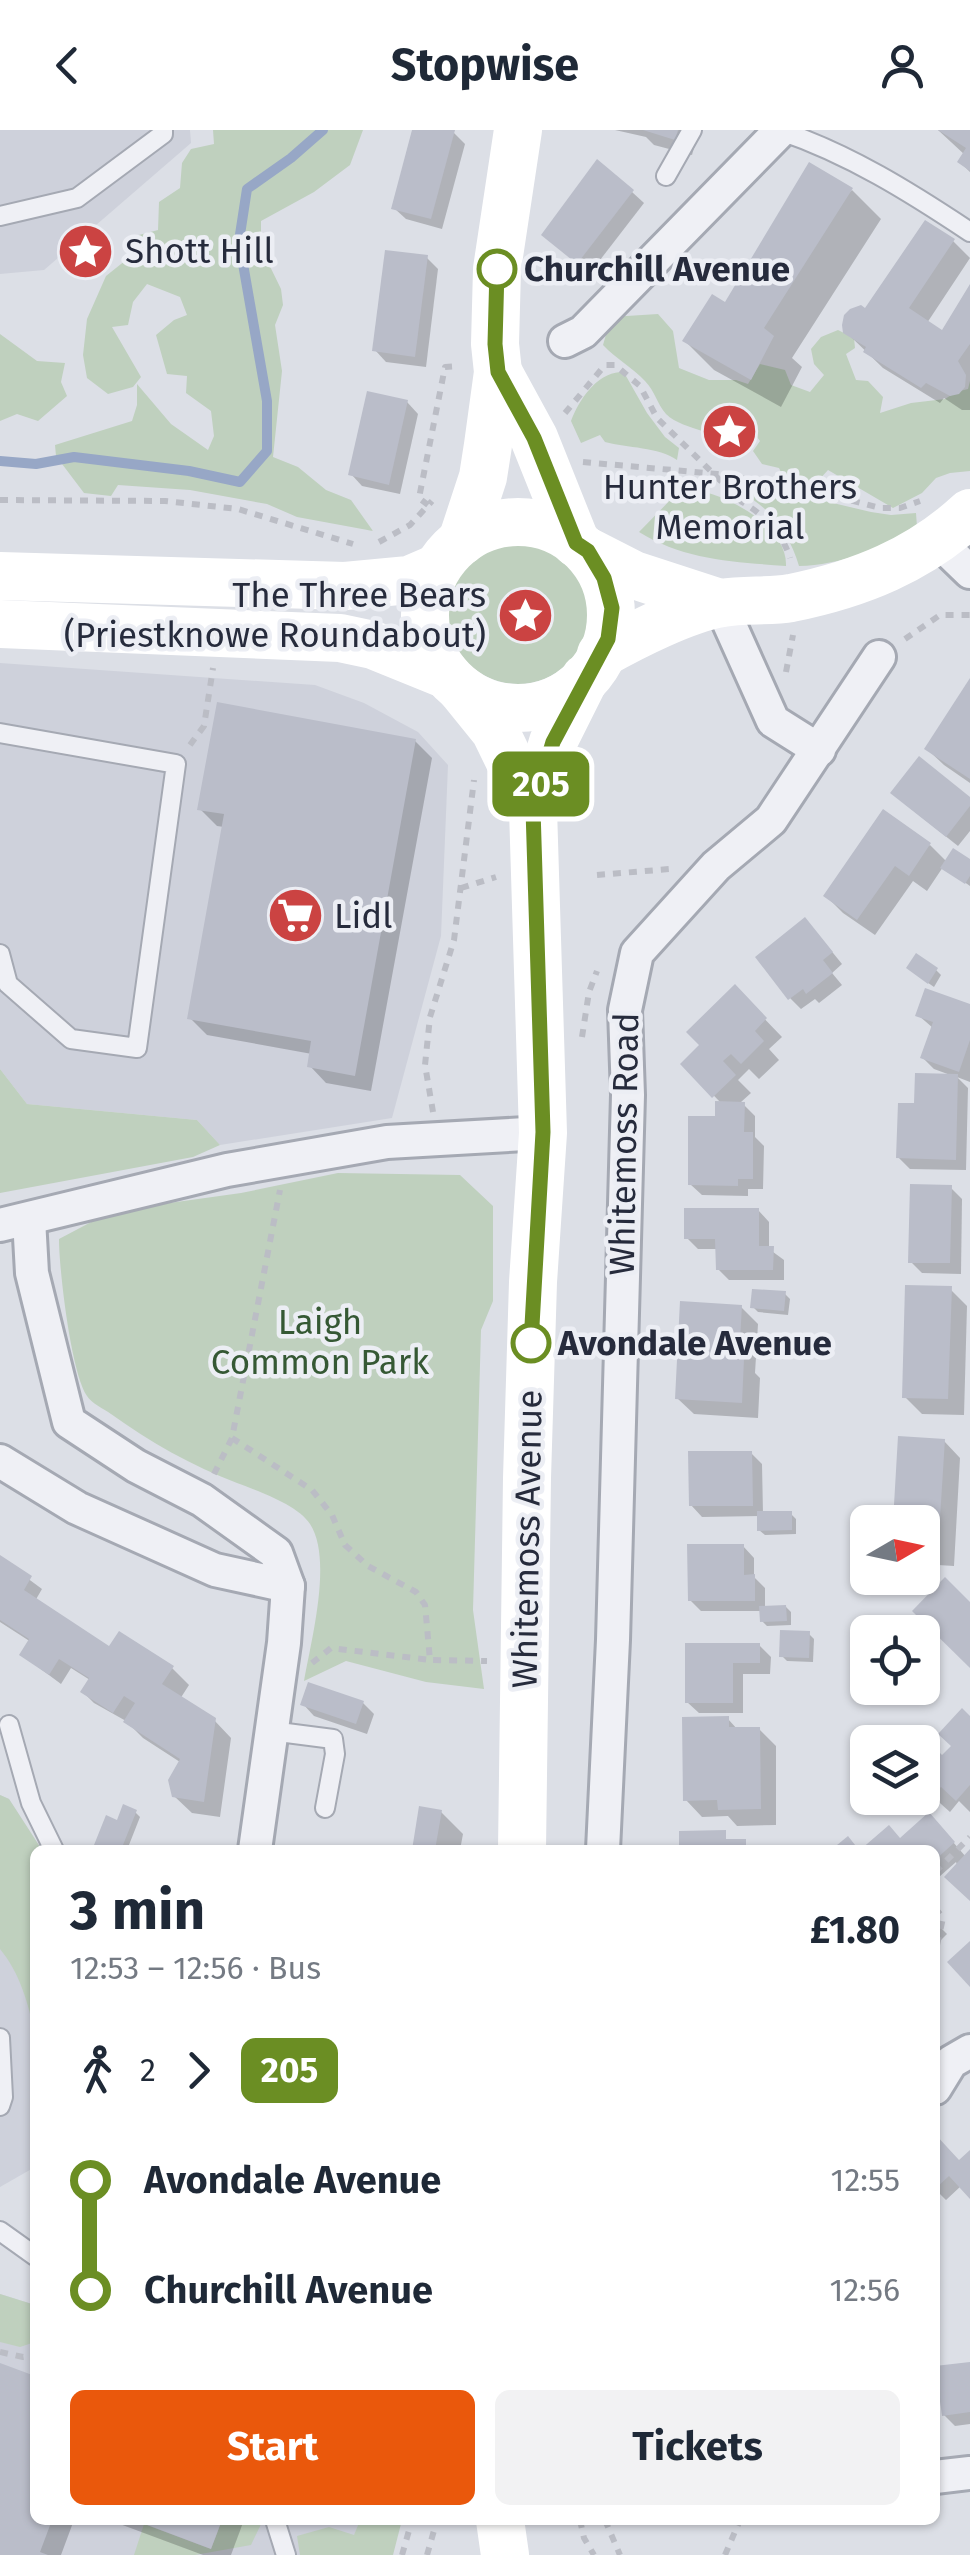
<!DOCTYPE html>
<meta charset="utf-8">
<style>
body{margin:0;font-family:"Fira Sans",sans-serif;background:#f2f2f3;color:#1f2937;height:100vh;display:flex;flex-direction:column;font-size:38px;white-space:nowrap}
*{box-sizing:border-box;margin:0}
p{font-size:32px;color:#747a83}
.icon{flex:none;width:55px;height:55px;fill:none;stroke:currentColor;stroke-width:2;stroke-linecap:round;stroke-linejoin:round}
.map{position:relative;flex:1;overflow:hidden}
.panel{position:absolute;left:30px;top:1715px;width:910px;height:680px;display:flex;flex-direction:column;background:#fff;border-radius:15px;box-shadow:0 2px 8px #0004}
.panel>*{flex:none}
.badge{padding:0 20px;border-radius:15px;font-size:35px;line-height:65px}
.needle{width:65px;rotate:81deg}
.tools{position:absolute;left:850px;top:1375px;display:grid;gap:20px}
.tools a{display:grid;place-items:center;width:90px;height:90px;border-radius:15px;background:#fff;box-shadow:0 2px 8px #0004;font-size:50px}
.map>.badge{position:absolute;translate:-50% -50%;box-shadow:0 0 0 5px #fff}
.legs{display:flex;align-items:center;gap:15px;height:110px;padding:0 40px;font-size:32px}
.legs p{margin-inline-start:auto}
.overview{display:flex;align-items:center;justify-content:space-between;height:170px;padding:0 40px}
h1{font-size:55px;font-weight:700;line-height:75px}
.action{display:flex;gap:20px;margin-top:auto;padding:20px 40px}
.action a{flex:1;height:115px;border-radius:15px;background:#ea580c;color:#fff;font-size:40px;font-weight:700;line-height:115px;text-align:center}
.action a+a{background:#f2f2f3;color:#1f2937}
ul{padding:0 40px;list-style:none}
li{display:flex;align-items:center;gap:35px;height:110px;font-size:38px}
li i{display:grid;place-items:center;width:15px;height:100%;margin:0 12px;background:currentColor}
li i::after{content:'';width:25px;height:25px;margin:-12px;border:8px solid;border-radius:50%;background:#fff}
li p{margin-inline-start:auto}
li:first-child i{background:linear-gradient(#0000 50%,currentColor 0)}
li:last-child i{background:linear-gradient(currentColor 50%,#0000 0)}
header{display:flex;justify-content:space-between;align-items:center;height:130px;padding:0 40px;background:#fff;font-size:45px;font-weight:700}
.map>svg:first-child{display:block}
.built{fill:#ced1db}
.green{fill:#bfd0be}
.shadow{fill:#0003}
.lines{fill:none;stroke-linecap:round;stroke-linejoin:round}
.stream{stroke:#97a7c6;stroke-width:10}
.building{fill:#babdc9}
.lane-casing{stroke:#a5a9b3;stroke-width:22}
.street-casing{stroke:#a5a9b3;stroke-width:38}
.path{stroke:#bbbdc5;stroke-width:6;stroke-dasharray:8 8;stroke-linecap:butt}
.lane{stroke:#eff0f5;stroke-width:18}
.street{stroke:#eff0f5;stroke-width:32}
.secondary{stroke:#fff;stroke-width:48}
.line-1-casing{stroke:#fff;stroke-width:22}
.line-1{stroke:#6b8e23;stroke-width:15}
.stop-1-dot{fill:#fff;stroke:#6b8e23;stroke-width:5}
.labels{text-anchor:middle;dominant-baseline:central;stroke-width:9;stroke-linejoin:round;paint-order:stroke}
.poi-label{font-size:35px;fill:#262b3c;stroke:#eceef4;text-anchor:start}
.stop-label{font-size:35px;font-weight:bold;fill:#262b3c;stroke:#eceef4;text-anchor:start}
.street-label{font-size:35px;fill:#262b3c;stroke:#eceef4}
.park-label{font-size:35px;fill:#355834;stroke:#eceef4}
</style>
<header><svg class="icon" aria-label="back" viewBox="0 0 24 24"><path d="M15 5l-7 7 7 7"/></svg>Stopwise<svg class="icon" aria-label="person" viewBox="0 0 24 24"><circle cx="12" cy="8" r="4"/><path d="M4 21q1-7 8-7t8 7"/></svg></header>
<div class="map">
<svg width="970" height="2425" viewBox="0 0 970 2425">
<rect width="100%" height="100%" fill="#dcdfe6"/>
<!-- built -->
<g class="built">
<path d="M0,0h190l1,13 -147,127 -44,4z"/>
<path d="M0,533l315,22 49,18 54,29 30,33 -7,171 -49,182 -172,27 -23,-25 -170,-16 -27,-35z"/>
<path d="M0,1665l9,4 33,51h-7v317l-35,20z"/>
<path d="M0,2164l35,11v215h325l-13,35h-347z"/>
</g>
<!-- green -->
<g class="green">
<path d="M213,0h150l-13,35 -36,27 -53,29v27l20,41 2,16 -8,20 7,46 -9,86 25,10 28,23 25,10 22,31 -76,-14 -30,-13 -77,-14 -72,-5 -7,11 -27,-3 -28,-37 -1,-11 77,-24 5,-16v-21l34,40 37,26 6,-14 -3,-25 -25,-18 1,-17 -20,-2 -11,-39 18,-15 13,-5 -7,-18 -33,-13 -14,18 -5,23 -16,2 29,50 -8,10 -25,7 -21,-16 -4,-23 4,-36 19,-43 20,-16 9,-24 23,-6 1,-28 21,-14 2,-25 9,-14 23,-5z"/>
<path d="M658,184l15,17 6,37 30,12h27l12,4 12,-20 25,6 6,15 19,7 14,-17 -10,-11 -3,-15 10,-12 17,-7 16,8 1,10 -9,6 10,26 12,1 15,16 -3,16 31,-10 34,-4 11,-7 12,-3 2,-8v90l-20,2 -14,5 -14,15 -29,15 -65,-38 -11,12 -14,5 -19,-9 -5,-10 -17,-4 -9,-13 7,-10 -16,-22 -17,1 -25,11c-11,-4 -27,-8 -36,-17 -9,-10 -11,-23 -21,-33 -13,-14 -29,-22 -42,-36l8,-28z"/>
<path d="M0,204l37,27 28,2 -4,19 6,14 -29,25 -21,-7 -17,7z"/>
<path d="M620,242l6,4 21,37 18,24 14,11 -2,12c-18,-13 -50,-12 -72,-18l-5,-7 -19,8 -10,-22c8,-21 25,-47 49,-49z"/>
<path d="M748,353l123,29 20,3 25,-2 1,14c-35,22 -77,38 -118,39 -9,-31 -27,-57 -56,-72z"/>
<path d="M682,358c36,1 106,36 104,78 -52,-4 -102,-6 -147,-34z"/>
<circle cx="518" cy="484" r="70"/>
<path d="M0,939l27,35 170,16 23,25 -27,12 -193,36z"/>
<path d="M338,1043l122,2 33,31v95l-12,29 -8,280 11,79 -58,-7 -80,-21 -42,20c7,-40 29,-122 6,-157 -12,-19 -52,-33 -73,-41 -45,-17 -87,-41 -126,-69 -7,-5 -20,-11 -24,-18 -16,-23 -28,-127 -28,-157l53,-28 129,-18z"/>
<path d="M0,1665l9,4 33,51h-7v188c-5,-31 -15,-65 -35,-89z"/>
<path d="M0,2164l35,11v37l-15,5 -20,-5z"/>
<path d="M222,2390h41l-12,25 -56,10h-61l10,-31 67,25z"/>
<path d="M360,2390h42l-9,35h-93l-3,-19 32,-9 25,8z"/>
</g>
<!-- shadow -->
<g class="shadow">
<path d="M415,0l38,2 12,12 -23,85 -36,-10 -12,-11z"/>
<path d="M615,0h84l-7,25 -38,-10 -8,-8z"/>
<path d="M938,0h32v42l-10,-10 5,-7z"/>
<path d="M852,60l29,29 -89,139 10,9 -21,40 -67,-37 -29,-29z"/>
<path d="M632,62l12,11 -54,70 -34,-27z"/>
<path d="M953,111l17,17 -43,65 16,10 27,-44v121h-8l-18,-12 -4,5 -57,-35 -37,-36 20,-20z"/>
<path d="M427,128l11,11 -12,98 -40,-5 -11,-12z"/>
<path d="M407,272l11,12 -18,80 -38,-8 -11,-12z"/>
<path d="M970,553v100l-26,-18 -17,-16z"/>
<path d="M415,611l17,17 -61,333 -45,-8 -16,-17 2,-12 -105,-19 -17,-17 34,-191 -7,-1 -17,-17z"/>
<path d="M970,670v31l-12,15 -53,-42z"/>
<path d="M930,715l17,17h23v24l-27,-19 -16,24 -14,-10 -38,54 -32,-22 -17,-17z"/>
<path d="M816,802l26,32 -10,9 10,12 -23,18 -4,-4 -14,10 -11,-11z"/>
<path d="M936,840l5,5 -7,12 -20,-14z"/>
<path d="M735,858l47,49 -13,12 10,11 -20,19 -10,-10 -11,11 13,13 -10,9 14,14v21l9,9 -1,43h-15v7l-46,-1 -12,-11 32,-80 -39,-40 20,-19z"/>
<path d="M970,876v76l-13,-5 11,11 -2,82 -56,-1 -12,-12 19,-51 36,-30 -19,-7 -11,-11 10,-30 -15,-13z"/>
<path d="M951,1058l11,11 -1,75 -39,-1 -11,-11z"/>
<path d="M758,1080l11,12v27l15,11v20h-55l-11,-11v-20h-20l-11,-11z"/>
<path d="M950,1159l17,17 -3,109 -42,-1 -17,-17z"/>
<path d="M785,1164l5,5 -2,16 -30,-3 -5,-5z"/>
<path d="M741,1177l17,17 -3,49 5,5 -2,40 -64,-4 -17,-16z"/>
<path d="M900,1309l44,2 16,17 -6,108 -32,-2v-42h-27z"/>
<path d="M751,1323l11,11 1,50h28l5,5v15l-31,1 -6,-5 1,-14 -58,1 -11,-12z"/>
<path d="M743,1416l11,12v19l11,11v20l21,-1 5,5v13l-24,1 -5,-5v-10h-61l-11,-11z"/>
<path d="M0,1428l42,31 -7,12 75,48 62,19 17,17 -9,14 34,21 17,18 -11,79 -28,-4 -18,-17 6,-34 -37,-24 -17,-17 -32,-18 -11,-11 7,-12 -19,-12 -10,16 -39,-29 9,-13 -31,-20z"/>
<path d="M809,1504l5,5 -1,23 -26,-1 -5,-5z"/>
<path d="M687,1515h72l12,12 -1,17h-27v39h-44l-12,-11z"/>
<path d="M363,1573l11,11 -7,20 -53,-18 -11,-12z"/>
<path d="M728,1589l10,11 21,-1 17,17v79l-39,1 -9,-10 -26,1 -16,-17z"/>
<path d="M970,1590v92l-11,-11 -9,11 -28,-25 -2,-45 3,-2 20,18z"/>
<path d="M135,1682l5,5 -13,33h-22l-8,-6z"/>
<path d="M441,1682l22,22 -3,16h-46z"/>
<path d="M940,1697l26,30 4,-5v47l-14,-37 -17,15 -4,-4v-23h-71z"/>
<path d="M935,1792l12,12 -12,12z"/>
<path d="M935,2009l24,24 11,-10v42l-9,-9 -15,14 -11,-11z"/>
<path d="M970,2234v60l-15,2 -11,-11z"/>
<path d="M0,2235l35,13v142h39l-13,35h-61z"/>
<path d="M109,2390h135l-13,35h-28z"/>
</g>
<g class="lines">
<!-- stream -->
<path class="stream" d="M0,331l36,3 38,-7 115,14 51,11 27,-31v-50l-28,-160 8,-52 44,-31 32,-28"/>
</g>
<!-- building -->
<g class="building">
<path d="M412,0h43l-24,89 -40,-10z"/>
<path d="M643,0h35l-3,10z"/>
<path d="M938,0h32v41l-13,-9 9,-14z"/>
<path d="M597,29l37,31 -57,74 -36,-29z"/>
<path d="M809,32l44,26 -89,140 10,8 -23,44 -69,-39 30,-47 13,8z"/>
<path d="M925,90l30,19 -46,69 33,22 28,-46v60l-12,17 8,14 -1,12 -6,7 -9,2 -24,-13 -5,5 -58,-36 3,-5 -23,-14 -1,-8 2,-10 6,-6 11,-4 4,3z"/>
<path d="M385,120l43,5 -13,102 -43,-6z"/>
<path d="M367,261l41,9 -19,85 -41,-10z"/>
<path d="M970,548v101l-46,-30z"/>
<path d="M217,572l199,37 -61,337 -48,-9 4,-26 -124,-22 37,-205 -27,-4z"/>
<path d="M919,626l51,41v9l-24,31 -56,-44z"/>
<path d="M883,679l48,34 -22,33 -14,-10 -38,54 -34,-24z"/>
<path d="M953,718l17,11v17l-5,8 -25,-16z"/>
<path d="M805,787l28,35 -10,8 10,13 -27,21 -3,-5 -15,11 -33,-43z"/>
<path d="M916,823l22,15 -10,16 -22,-16z"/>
<path d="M735,854l32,34 -12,13 9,10 -23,23 -10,-10 -8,7 13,14 -24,23 -32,-34 19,-19 -13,-13z"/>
<path d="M925,858l45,16v36l-11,32 -39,-14 13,-36 -18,-6z"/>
<path d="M915,943l43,1 -2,86 -60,-2 2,-55h16z"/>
<path d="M715,971l30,1 -1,30h9v47h-15v7l-50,-1v-69h27z"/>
<path d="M910,1054l42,1 -2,78h-42z"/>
<path d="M684,1078h75v38h15l-1,24h-57l-1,-31h-31z"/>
<path d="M905,1155l47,1 -4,113 -46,-1z"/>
<path d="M752,1159l34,2 -2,20 -34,-3z"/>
<path d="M680,1171l62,4 -3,54h5l-2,44 -67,-4z"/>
<path d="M898,1306l47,3 -7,111 -16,-1v-27h-29z"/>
<path d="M688,1321h64l1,55h-64z"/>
<path d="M757,1381h35v19l-35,1z"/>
<path d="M687,1414h57v31l11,-1v27h-67z"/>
<path d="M0,1425l32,21 -8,14 85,56 10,-15 55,35 -12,18 54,34 -12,84 -32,-5 -4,-17 12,-21 -57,-37 12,-19 -11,-7 -11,17 -33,-21 9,-14 -30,-19 -10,16 -30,-20 10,-16 -29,-19z"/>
<path d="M945,1447l25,25v66l-58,-57z"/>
<path d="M786,1475l1,16 -27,1 -1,-16z"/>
<path d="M780,1500l30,1 -1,27 -30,-1z"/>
<path d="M685,1513h75v20h-27v40h-48z"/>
<path d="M308,1552l56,19 -8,23 -56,-19z"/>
<path d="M962,1578l8,8v69l-14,16 -15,-14 -10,10 -9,-8v-47h-5l6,-6 19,19 9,-9 -13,-12z"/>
<path d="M729,1586v11h31l1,82 -43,1 -1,-10 -34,1 -1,-84z"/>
<path d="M123,1674l14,6 -16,40 -27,-5 12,-30 11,5z"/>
<path d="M419,1676l23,4 -7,40h-23z"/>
<path d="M929,1682l26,30 -20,18v-10h-75l29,-25 11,13z"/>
<path d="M726,1700v9h20v11h-67v-19z"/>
<path d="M848,1706l11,14h-28z"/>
<path d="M970,1719v52l-26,-24z"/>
<path d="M970,1811v46l-23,-25z"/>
<path d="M935,2004l24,26 11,-10v49l-21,-23 -14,13z"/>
<path d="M970,2232v50l-28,4 -7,-50z"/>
<path d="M0,2233l35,13v144h17l-12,32 8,3h-48z"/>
<path d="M134,2390h88l-11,29z"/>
</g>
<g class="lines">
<defs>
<g id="lane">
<path d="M781,1c68,23 129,61 189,101"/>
<path d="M666,46l26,-46"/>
<path d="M0,86l77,-18 86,-64v-4"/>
<path d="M0,603l176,31 -39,284 -66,-9 -63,-55 -8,-30"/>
<path d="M9,1595l22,78 23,47"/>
<path d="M271,1601l62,8 2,15 -10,54"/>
<path d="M0,1908l3,59 -3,9"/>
<path d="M0,2101l35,25"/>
<path d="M275,2390l11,35"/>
</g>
<g id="street">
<path d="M565,211l18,-9 198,-202"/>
<path d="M939,412l31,30"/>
<path d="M720,473l53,118 46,29"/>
<path d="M29,1089l3,54 37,149 67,44 66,34 74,53 12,33 -4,57 -29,207"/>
<path d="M0,1095l227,-55 160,-28 156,-9"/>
<path d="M0,1331l77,47 138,62 73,16"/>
<path d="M603,1720l10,-210 15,-545 -3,-85 12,-57 79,-87 55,-46 108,-163"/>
<path d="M935,1958l16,-26 19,-11"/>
<path d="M935,2347l35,-4"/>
</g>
</defs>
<!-- lane casing -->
<use href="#lane" class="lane-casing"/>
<!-- street casing -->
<use href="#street" class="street-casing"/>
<!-- path -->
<g class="path">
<path d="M565,283l40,-48h10l25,21 17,32 85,84c21,12 41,32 48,56"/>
<path d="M583,332l134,12 106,19 57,15h20l20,-7"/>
<path d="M0,370l165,1 73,8 115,35"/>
<path d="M428,375l-9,-7 26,-131 15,-1"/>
<path d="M379,412l31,-17 22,-24"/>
<path d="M905,509l35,-24h30"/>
<path d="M786,542l7,-37"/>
<path d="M190,615l14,-19 9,-58"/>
<path d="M597,745l73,-6"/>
<path d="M461,758l35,-11"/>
<path d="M582,907l7,-45 8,-21"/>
<path d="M433,982l-8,-47 5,-48 24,-77 20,-160"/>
<path d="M232,1308l80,52 20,25 13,30 23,21 48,26 9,13 5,55 57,1"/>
<path d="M214,1344l18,-36 48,-248"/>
<path d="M312,1533l19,-15 99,12"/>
<path d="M935,1742l35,-35"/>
<path d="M935,1778l8,10 -8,36"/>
<path d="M0,2222l23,5 12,-2"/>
<path d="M580,2390l4,18 10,17"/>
<path d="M605,2390l15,35"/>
<path d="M402,2425l10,-35"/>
<path d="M427,2425l10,-35"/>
<path d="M725,2425l15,-35"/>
</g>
<!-- lane -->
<use href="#lane" class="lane"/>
<!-- street -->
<use href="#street" class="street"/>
<!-- secondary -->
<g class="secondary">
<path d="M498,242l36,66 42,105"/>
<circle cx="518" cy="485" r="93"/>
<path d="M462,411l21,-64 5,-32 10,-73 -3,-28 2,-75 21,-139"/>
<path d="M587,421l47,24 86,28"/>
<path d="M0,446l345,10 64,-6 28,-12"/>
<path d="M0,494l340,14 33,7 74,30"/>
<path d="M601,524c32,-18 85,-45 121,-51 22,-4 46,-1 69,-5 69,-14 128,-38 179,-85"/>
<path d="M461,559l34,42 38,78"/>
<path d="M522,1720l5,-372 6,-196 10,-149 -10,-324 20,-67 32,-64"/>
<path d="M500,2390l5,35"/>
</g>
</g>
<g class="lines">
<defs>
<path id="line-1" d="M497,139l-2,75 3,28 36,66 42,105 12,8 16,27 8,30 -4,31 -55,103 -20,67 10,323 -12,211"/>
</defs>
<!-- line-1 casing -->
<use href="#line-1" class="line-1-casing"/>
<!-- line-1 -->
<use href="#line-1" class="line-1"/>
</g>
<!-- icons -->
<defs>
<symbol id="sight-disc" viewBox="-11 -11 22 22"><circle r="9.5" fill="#cb4342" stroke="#eceef4"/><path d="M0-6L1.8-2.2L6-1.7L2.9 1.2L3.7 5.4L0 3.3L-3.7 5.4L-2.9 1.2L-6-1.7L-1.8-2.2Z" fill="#fff"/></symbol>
<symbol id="supermarket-disc" viewBox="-11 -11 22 22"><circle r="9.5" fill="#cb4342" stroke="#eceef4"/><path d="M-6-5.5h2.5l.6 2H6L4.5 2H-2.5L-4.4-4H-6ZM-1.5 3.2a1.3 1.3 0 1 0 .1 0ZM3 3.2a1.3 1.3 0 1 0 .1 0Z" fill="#fff"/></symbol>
</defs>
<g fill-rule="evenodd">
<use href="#sight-disc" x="54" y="90" width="63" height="63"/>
<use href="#sight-disc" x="698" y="270" width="63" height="63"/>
<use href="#sight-disc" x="494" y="454" width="63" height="63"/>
<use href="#supermarket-disc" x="264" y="754" width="63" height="63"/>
</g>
<!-- markers -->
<g class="stop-1-dot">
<circle cx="497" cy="139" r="18"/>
<circle cx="531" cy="1213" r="18"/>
</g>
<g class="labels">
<!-- poi labels -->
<g class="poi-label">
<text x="125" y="121">Shott Hill</text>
<text x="730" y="357" text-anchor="middle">Hunter Brothers<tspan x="730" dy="40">Memorial</tspan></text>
<text x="486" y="465" text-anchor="end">The Three Bears<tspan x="486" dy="40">(Priestknowe Roundabout)</tspan></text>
<text x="334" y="786">Lidl</text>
</g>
<!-- stop labels -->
<g class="stop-label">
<text x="524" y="139">Churchill Avenue</text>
<text x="558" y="1213">Avondale Avenue</text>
</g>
<!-- street labels -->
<g class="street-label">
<text transform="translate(624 1014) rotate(-89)">Whitemoss Road</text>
<text transform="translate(527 1409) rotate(-89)">Whitemoss Avenue</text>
</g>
<!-- park labels -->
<g class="park-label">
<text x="320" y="1192">Laigh<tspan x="320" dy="40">Common Park</tspan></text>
</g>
</g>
</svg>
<div class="tools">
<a><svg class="needle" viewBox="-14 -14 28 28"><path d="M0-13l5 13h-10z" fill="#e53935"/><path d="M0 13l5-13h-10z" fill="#747a83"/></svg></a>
<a><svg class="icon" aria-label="locate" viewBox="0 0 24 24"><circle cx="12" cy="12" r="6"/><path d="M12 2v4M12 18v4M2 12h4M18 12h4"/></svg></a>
<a><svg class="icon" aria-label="layers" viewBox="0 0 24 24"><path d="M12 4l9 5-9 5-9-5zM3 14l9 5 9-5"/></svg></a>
</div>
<b class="badge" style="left:541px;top:654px;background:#6b8e23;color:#fff">205</b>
<section class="panel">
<div class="overview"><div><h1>3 min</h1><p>12:53 – 12:56 · Bus</p></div><b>£1.80</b></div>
<div class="legs"><svg class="icon" aria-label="walk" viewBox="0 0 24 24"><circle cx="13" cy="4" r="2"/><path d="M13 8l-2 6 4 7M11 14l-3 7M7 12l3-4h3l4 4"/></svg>2<svg class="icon" aria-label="forward" viewBox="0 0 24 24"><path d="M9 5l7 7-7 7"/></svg><b class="badge" style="background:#6b8e23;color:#fff">205</b></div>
<ul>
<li><i style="color:#6b8e23"></i><b>Avondale Avenue</b><p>12:55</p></li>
<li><i style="color:#6b8e23"></i><b>Churchill Avenue</b><p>12:56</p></li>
</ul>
<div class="action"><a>Start</a><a>Tickets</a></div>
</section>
</div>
